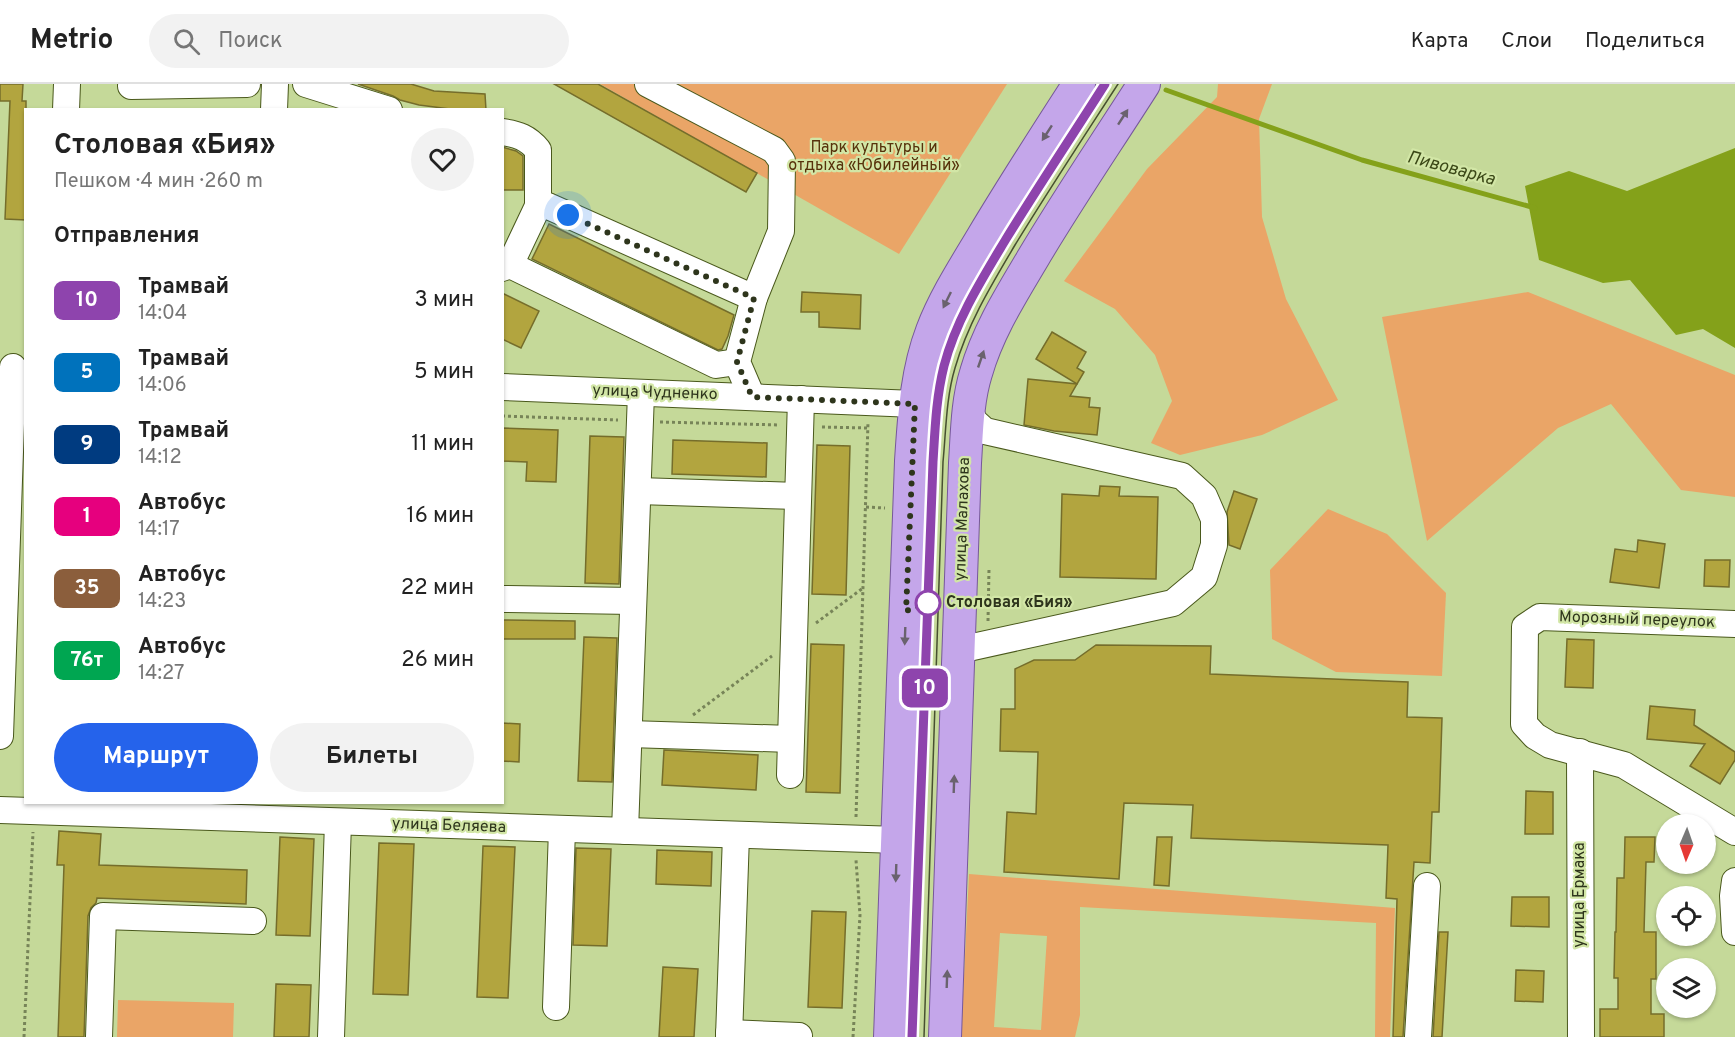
<!DOCTYPE html>
<html lang="ru">
<meta charset="utf-8">
<style>
body{margin:0;font-family:Overpass,sans-serif;background:#f2f2f2;color:#222;height:100vh;display:flex;flex-direction:column;font-size:22px;white-space:nowrap}
*{box-sizing:border-box;margin:0}
p{font-size:20px;color:#767676}
.icon{flex:none;width:33px;height:33px;fill:none;stroke:currentColor;stroke-width:2;stroke-linecap:round;stroke-linejoin:round}
.map{position:relative;flex:1;overflow:hidden}
.side{position:absolute;left:24px;top:24px;width:480px;height:696px;display:flex;flex-direction:column;background:#fff;border-radius:0px;box-shadow:0 2px 4px #0004}
.side>*{flex:none}
.badge{padding:0 12px;border-radius:9px;font-size:21px;line-height:39px}
.needle{width:39px;rotate:182deg}
.fabs{position:absolute;left:1656px;top:730px;display:grid;gap:12px}
.fabs a{display:grid;place-items:center;width:60px;height:60px;border-radius:50%;background:#fff;box-shadow:0 2px 4px #0004;font-size:30px}
.you{position:absolute;width:30px;height:30px;margin:-15px;border:4px solid #fff;border-radius:50%;background:#1a73e8;box-shadow:0 0 0 9px #1a73e833}
.map>.badge{position:absolute;translate:-50% -50%;box-shadow:0 0 0 3px #fff}
h2{padding:0 30px;font-size:22px;line-height:54px}
.round{display:grid;place-items:center;flex:none;width:63px;height:63px;border-radius:32px;background:#f2f2f2}
.head{display:flex;align-items:center;justify-content:space-between;height:102px;padding:0 30px}
h1{font-size:28px;font-weight:700;line-height:45px}
.primary-button{display:flex;gap:12px;margin-top:auto;padding:12px 30px}
.primary-button a{flex:1;height:69px;border-radius:36px;background:#2563eb;color:#fff;font-size:24px;font-weight:700;line-height:69px;text-align:center}
.primary-button a+a{background:#f2f2f2;color:#222}
ul{padding:0;list-style:none}
li{display:flex;align-items:center;gap:18px;height:72px;padding:0 30px}
li div{flex:1}
li b{display:block;font-size:22px}
li em{font-style:normal}
li .badge{min-width:66px;font-weight:700;text-align:center}
header{display:flex;align-items:center;gap:36px;box-sizing:border-box;height:84px;padding:0 30px;background:#fff;border-bottom:2px solid #e0e0e0}
header strong{font-size:28px}
nav{display:flex;gap:33px;margin-inline-start:auto;font-size:21px}
.search{width:420px;height:54px;background:#f2f2f2;display:flex;align-items:center;gap:15px;box-sizing:border-box;padding:0 21px;border-radius:33px;color:#767676;font-size:22px}
.map>svg:first-child{display:block}
.green{fill:#eaa567;fill-rule:evenodd}
.water{fill:#84a11a}
.lines{fill:none;stroke-linecap:round;stroke-linejoin:round}
.stream{stroke:#84a11a;stroke-width:5}
.building{fill:#b2a53f;stroke:#756d2b;stroke-width:1.5}
.minor-casing{stroke:#4a591c;stroke-width:28}
.major-casing{stroke:#765899;stroke-width:34}
.path{stroke:#778458;stroke-width:3;stroke-dasharray:3 3;stroke-linecap:butt}
.minor{stroke:#fff;stroke-width:26}
.major{stroke:#c4a6ea;stroke-width:32}
.tram{stroke:#475030;stroke-width:1.5}
.oneway{fill:#6a626e}
.line-casing{stroke:#fff;stroke-width:14}
.line{stroke:#8e44ad;stroke-width:9}
.walk{stroke:#2e351c;stroke-width:6;stroke-dasharray:0 10.8}
.stop-dot{fill:#fff;stroke:#8e44ad;stroke-width:3}
.labels{text-anchor:middle;dominant-baseline:central;stroke-width:4.5;stroke-linejoin:round;paint-order:stroke}
.park-label{font-size:16px;fill:#57320b;stroke:#d2e6a6}
.street-label{font-size:16px;fill:#2e351c;stroke:#d2e6a6}
.stop-label{font-size:16px;font-weight:bold;fill:#2e351c;stroke:#d2e6a6;text-anchor:start}
.water-label{font-size:18px;font-style:italic;fill:#3b4817;stroke:#d2e6a6}
</style>
<header>
<strong>Metrio</strong>
<div class="search"><svg class="icon" aria-label="search" viewBox="0 0 24 24"><circle cx="10" cy="10" r="6"/><path d="M15 15l6 6"/></svg>Поиск</div>
<nav><a>Карта</a><a>Слои</a><a>Поделиться</a></nav>
</header>
<div class="map">
<svg width="1735" height="953" viewBox="0 0 1735 953">
<rect width="100%" height="100%" fill="#c5d999"/>
<!-- green -->
<g class="green">
<path d="M600,0h407l-108,170z"/>
<path d="M1218,0h54l-13,35 3,98 24,82 52,101 -76,35 -82,20 -29,-12 21,-42 -17,-46 -40,-46 -51,-28 83,-112 70,-72z"/>
<path d="M1528,208l207,83v122l-54,-7 -70,-86 -53,24 -131,113 -45,-224z"/>
<path d="M1328,425l59,25 59,59 -4,83 -106,-4 -64,-33 -2,-69z"/>
<path d="M969,790l426,34 -5,129h-15l1,-114 -296,-16v108l-5,22h-114zM1000,849l47,3 -6,94 -47,-3z"/>
<path d="M118,916l116,3 -1,34h-116z"/>
</g>
<!-- water -->
<path class="water" d="M1735,64v200l-32,-19 -27,6 -46,-55 -27,3 -64,-23 -14,-74 44,-15 58,20z"/>
<g class="lines">
<!-- stream -->
<path class="stream" d="M1166,6l196,70 173,48"/>
</g>
<!-- building -->
<g class="building">
<path d="M0,0h23l-1,17h4v119l-21,-1 5,-118h-10z"/>
<path d="M358,0h53l23,7 51,3 1,16 -36,-1 -31,-4 -19,-5 -7,-4z"/>
<path d="M554,0h44l159,89 -11,19z"/>
<path d="M502,63l14,4 7,5v34h-21z"/>
<path d="M549,140l185,91 -6,21 -6,13 -4,1 -186,-91z"/>
<path d="M802,208l59,3 -1,34 -41,-2v-15h-18z"/>
<path d="M502,209l37,18 -18,37 -19,-9z"/>
<path d="M1052,248l34,20 -9,16 7,4 -7,12 -41,-25z"/>
<path d="M1028,295l49,5 -7,12 20,2 -1,9 11,1 -3,27 -43,-4 -30,-6z"/>
<path d="M502,344l56,2 -2,52 -30,-1 1,-19 -25,-1z"/>
<path d="M590,352l34,1 -5,147 -34,-1z"/>
<path d="M673,356l94,3 -1,34 -94,-3z"/>
<path d="M817,361l33,1 -4,149 -34,-1z"/>
<path d="M1100,402l20,1 -1,9 39,1 -2,82 -96,-2 2,-83 37,2z"/>
<path d="M1234,407l23,8 -17,50 -11,-4 -2,-33z"/>
<path d="M1638,456l27,4 -6,44 -49,-6 5,-33 22,3z"/>
<path d="M1705,476h25l-1,27 -25,-1z"/>
<path d="M502,536l73,1v18h-73z"/>
<path d="M584,553l33,1 -5,144 -34,-1z"/>
<path d="M1567,555l27,1 -1,48 -28,-1z"/>
<path d="M811,560l33,1 -4,148 -34,-1z"/>
<path d="M1096,561l115,1 -1,28 198,8 -1,35 35,1 -3,94h-7l-2,51 -16,-1 -11,175h-10l4,-138 -11,-1 2,-53 -197,-7 2,-33 -69,-2 -5,76 -115,-7 3,-60 29,2 2,-62 -38,-1 1,-42h14v-40l19,-9h41z"/>
<path d="M1650,622l45,4 -1,15 41,27v8l-15,24 -30,-18 15,-22 -58,-5z"/>
<path d="M502,639l18,1 -1,38 -17,-1z"/>
<path d="M664,666l94,5 -2,35 -94,-5z"/>
<path d="M1526,707l27,1v42h-28z"/>
<path d="M59,747l42,3 -2,31 148,5 -1,34 -149,-6 -1,5 -5,5 -3,8 -4,121h-26l6,-172h-7z"/>
<path d="M280,753l34,2 -4,97 -34,-1z"/>
<path d="M1157,753h15l-3,49 -15,-1z"/>
<path d="M1625,753h30l-1,25h-8l-2,70h12v47h-5v35h13v23h-64v-28h18v-31h-4l1,-46h1l1,-54h7z"/>
<path d="M379,759l35,1 -6,151 -35,-1z"/>
<path d="M483,762l32,1 -7,151 -31,-1z"/>
<path d="M576,764l35,1 -4,97 -34,-1z"/>
<path d="M657,766l55,2 -1,34 -55,-2z"/>
<path d="M1512,813h37v30l-38,-1z"/>
<path d="M812,827l34,1 -4,96 -34,-1z"/>
<path d="M1439,848h9l-6,105h-9z"/>
<path d="M663,883l35,2 -4,68h-35z"/>
<path d="M1516,886l28,1 -1,31 -28,-1z"/>
<path d="M276,900l35,1 -2,52h-35z"/>
</g>
<g class="lines">
<defs>
<g id="minor">
<path d="M306,0l83,26"/>
<path d="M648,0l126,66 8,11 -1,70 -27,67 -17,64 15,35"/>
<path d="M131,2l116,-2"/>
<path d="M66,26l1,-26"/>
<path d="M274,26l1,-26"/>
<path d="M502,48c16,2 26,6 36,18v56"/>
<path d="M510,181l206,100 21,-3"/>
<path d="M502,184l8,-3 28,-59h10l206,92"/>
<path d="M502,303l413,17"/>
<path d="M638,407l160,5"/>
<path d="M502,515l131,2"/>
<path d="M1735,540l-195,-7 -15,10 -1,97 11,12 15,9 74,20 111,67"/>
<path d="M959,566l214,-47 31,-26 10,-32v-26l-10,-23 -22,-20 -197,-45 -11,-10 -5,-12"/>
<path d="M629,650l162,5"/>
<path d="M0,652l13,-369"/>
<path d="M1580,668l1,285"/>
<path d="M790,691l11,-376"/>
<path d="M0,726l898,30"/>
<path d="M625,747l16,-438"/>
<path d="M1735,797l-2,15 2,36"/>
<path d="M556,923l6,-178"/>
<path d="M729,949l70,3"/>
<path d="M99,953l4,-121 150,5"/>
<path d="M331,953l7,-215"/>
<path d="M729,953l7,-202"/>
<path d="M1418,953l9,-151"/>
</g>
<g id="major">
<path d="M890,953l21,-576c3,-44 5,-88 21,-130 12,-32 32,-63 50,-93 31,-52 64,-103 97,-154"/>
<path d="M945,953l20,-574c2,-30 2,-61 11,-90 12,-42 35,-78 57,-115 35,-59 74,-116 111,-174"/>
</g>
</defs>
<!-- minor casing -->
<use href="#minor" class="minor-casing"/>
<!-- major casing -->
<use href="#major" class="major-casing"/>
<!-- path -->
<g class="path">
<path d="M502,332l116,4"/>
<path d="M660,338l120,3"/>
<path d="M822,343l46,1"/>
<path d="M866,423l19,1"/>
<path d="M988,537l1,-52"/>
<path d="M816,539l47,-35"/>
<path d="M693,631l79,-59"/>
<path d="M856,733l12,-395"/>
<path d="M24,953l9,-205"/>
<path d="M853,953l7,-122 -4,-55"/>
</g>
<!-- minor -->
<use href="#minor" class="minor"/>
<!-- major -->
<use href="#major" class="major"/>
<!-- tram -->
<g class="tram">
<path d="M912,953l21,-575c2,-32 3,-65 11,-96 12,-44 36,-84 60,-123 33,-54 67,-106 101,-159"/>
<path d="M924,953l19,-575c3,-31 3,-64 12,-94 13,-45 37,-84 60,-123 33,-54 68,-107 103,-161"/>
</g>
</g>
<!-- one-way arrows -->
<defs><path id="oneway-solid" d="M-6-.8H1V-3.2L6.5 0L1 3.2V.8H-6Z" transform="scale(1.5)"/></defs>
<g class="oneway">
<use href="#oneway-solid" transform="translate(1123 33) rotate(-57)"/>
<use href="#oneway-solid" transform="translate(1047 49) rotate(123)"/>
<use href="#oneway-solid" transform="translate(947 216) rotate(116)"/>
<use href="#oneway-solid" transform="translate(981 275) rotate(-71)"/>
<use href="#oneway-solid" transform="translate(905 552) rotate(92)"/>
<use href="#oneway-solid" transform="translate(954 700) rotate(-88)"/>
<use href="#oneway-solid" transform="translate(896 789) rotate(92)"/>
<use href="#oneway-solid" transform="translate(947 895) rotate(-88)"/>
</g>
<g class="lines">
<defs>
<path id="line" d="M912,953l21,-575c2,-32 3,-64 11,-96 12,-46 38,-87 62,-127 32,-52 66,-103 99,-155"/>
</defs>
<!-- line casing -->
<use href="#line" class="line-casing"/>
<!-- line -->
<use href="#line" class="line"/>
<!-- walk -->
<path class="walk" d="M568,131l186,83 -17,64 15,35 163,7 -9,207 22,-8"/>
</g>
<!-- markers -->
<circle class="stop-dot" cx="928" cy="519" r="12"/>
<g class="labels">
<!-- park labels -->
<g class="park-label">
<text x="874" y="64">Парк культуры и<tspan x="874" dy="18">отдыха «Юбилейный»</tspan></text>
</g>
<!-- street labels -->
<g class="street-label">
<text transform="translate(655 309) rotate(2)">улица Чудненко</text>
<text transform="translate(963 435) rotate(-88)">улица Малахова</text>
<text transform="translate(1637 536) rotate(2)">Морозный переулок</text>
<text transform="translate(449 742) rotate(2)">улица Беляева</text>
<text transform="translate(1580 811) rotate(-90)">улица Ермака</text>
</g>
<!-- stop labels -->
<g class="stop-label">
<text x="946" y="519">Столовая «Бия»</text>
</g>
<!-- water labels -->
<g class="water-label">
<text transform="translate(1451 85) rotate(15)">Пивоварка</text>
</g>
</g>
</svg>
<div class="fabs">
<a><svg class="needle" viewBox="-14 -14 28 28"><path d="M0-13l5 13h-10z" fill="#e53935"/><path d="M0 13l5-13h-10z" fill="#767676"/></svg></a>
<a><svg class="icon" aria-label="locate" viewBox="0 0 24 24"><circle cx="12" cy="12" r="6"/><path d="M12 2v4M12 18v4M2 12h4M18 12h4"/></svg></a>
<a><svg class="icon" aria-label="layers" viewBox="0 0 24 24"><path d="M12 4l9 5-9 5-9-5zM3 14l9 5 9-5"/></svg></a>
</div>
<div class="you" style="left:568px;top:131px"></div>
<b class="badge" style="left:925px;top:604px;background:#8e44ad;color:#fff">10</b>
<section class="side">
<div class="head"><div><h1>Столовая «Бия»</h1><p>Пешком · 4 мин · 260 m</p></div><a class="round"><svg class="icon" aria-label="heart" viewBox="0 0 24 24"><path d="M12 20l-8-8c-3-5 5-10 8-4 3-6 11-1 8 4z"/></svg></a></div>
<h2>Отправления</h2>
<ul>
<li><span class="badge" style="background:#8e44ad;color:#fff">10</span><div><b>Трамвай</b><p>14:04</p></div><em>3 мин</em></li>
<li><span class="badge" style="background:#0072bc;color:#fff">5</span><div><b>Трамвай</b><p>14:06</p></div><em>5 мин</em></li>
<li><span class="badge" style="background:#003b80;color:#fff">9</span><div><b>Трамвай</b><p>14:12</p></div><em>11 мин</em></li>
<li><span class="badge" style="background:#e6007e;color:#fff">1</span><div><b>Автобус</b><p>14:17</p></div><em>16 мин</em></li>
<li><span class="badge" style="background:#8b5e3c;color:#fff">35</span><div><b>Автобус</b><p>14:23</p></div><em>22 мин</em></li>
<li><span class="badge" style="background:#00a651;color:#fff">76т</span><div><b>Автобус</b><p>14:27</p></div><em>26 мин</em></li>
</ul>
<div class="primary-button"><a>Маршрут</a><a>Билеты</a></div>
</section>
</div>
